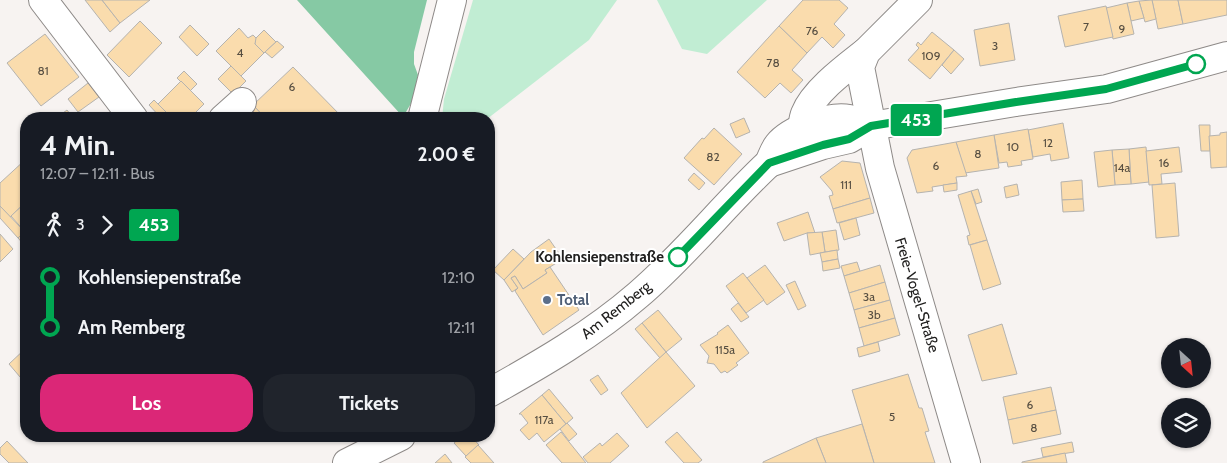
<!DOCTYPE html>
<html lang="de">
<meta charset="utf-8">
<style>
body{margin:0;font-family:Cabin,sans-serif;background:#20242c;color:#f1f3f6;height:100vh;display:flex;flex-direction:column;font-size:19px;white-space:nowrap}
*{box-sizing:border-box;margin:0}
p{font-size:16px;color:#9ea1a6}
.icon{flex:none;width:28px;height:28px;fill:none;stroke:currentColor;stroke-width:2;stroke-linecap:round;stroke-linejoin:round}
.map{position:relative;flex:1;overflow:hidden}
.drawer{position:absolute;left:20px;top:112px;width:475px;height:330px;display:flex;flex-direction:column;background:#171b24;border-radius:20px;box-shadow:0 1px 4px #0004}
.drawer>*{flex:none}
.badge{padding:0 10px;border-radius:4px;font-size:18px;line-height:32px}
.needle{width:32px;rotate:153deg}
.controls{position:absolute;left:1161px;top:338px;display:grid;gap:10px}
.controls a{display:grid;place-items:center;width:50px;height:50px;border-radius:50%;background:#171b24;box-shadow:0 1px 4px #0004;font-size:25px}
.map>.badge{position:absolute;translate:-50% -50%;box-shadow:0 0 0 2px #fff}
.legs{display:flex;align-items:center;gap:8px;height:55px;padding:0 20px;font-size:16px}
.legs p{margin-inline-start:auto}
.head{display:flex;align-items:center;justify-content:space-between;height:85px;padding:0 20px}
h1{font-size:28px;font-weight:800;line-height:38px}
.primary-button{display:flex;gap:10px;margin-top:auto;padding:10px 20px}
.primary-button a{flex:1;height:58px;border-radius:20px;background:#db2777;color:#fff;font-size:20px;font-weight:800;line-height:58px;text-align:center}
.primary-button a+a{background:#20242c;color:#f1f3f6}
ul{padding:0 20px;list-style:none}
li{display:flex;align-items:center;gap:18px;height:50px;font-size:19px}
li i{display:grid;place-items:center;width:8px;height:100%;margin:0 6px;background:currentColor}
li i::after{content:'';width:12px;height:12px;margin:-6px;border:4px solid;border-radius:50%;background:#171b24}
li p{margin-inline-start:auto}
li:first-child i{background:linear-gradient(#0000 50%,currentColor 0)}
li:last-child i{background:linear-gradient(currentColor 50%,#0000 0)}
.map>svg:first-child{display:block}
.green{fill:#c1edd3}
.forest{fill:#86c9a4}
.building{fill:#fadcad;stroke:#b5b3af}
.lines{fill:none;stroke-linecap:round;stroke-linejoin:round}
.minor-casing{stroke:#8e8a88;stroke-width:30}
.minor{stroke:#fff;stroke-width:28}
.line-1-casing{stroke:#fff;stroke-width:11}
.line-1{stroke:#00a651;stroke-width:8}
.stop-1-dot{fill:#fff;stroke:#00a651;stroke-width:2.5}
.service-dot{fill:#5c6f8a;stroke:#fff;stroke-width:2}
.labels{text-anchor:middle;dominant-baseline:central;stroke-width:4;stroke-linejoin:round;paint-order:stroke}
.number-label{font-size:12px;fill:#574f42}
.stop-label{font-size:15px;font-weight:bold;fill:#21201f;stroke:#fff;text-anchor:end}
.street-label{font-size:15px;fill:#21201f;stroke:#fff}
.service-label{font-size:15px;font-weight:bold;fill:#4e5e75;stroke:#fff;text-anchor:start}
</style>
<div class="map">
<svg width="1227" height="463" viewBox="0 0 1227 463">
<rect width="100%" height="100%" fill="#f7f3f1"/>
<!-- green -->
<g class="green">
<path d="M473,0h144l-28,40 -102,79h-45l2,-20z"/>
<path d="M657,0h110l-60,54 -25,-5z"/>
</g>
<!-- forest -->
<path class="forest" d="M297,0h130l-13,52v12l4,11 -5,25 -10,17z"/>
<!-- building -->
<g class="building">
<path d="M85,0h17l18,23 -10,9z"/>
<path d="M102,0h48l-30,23z"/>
<path d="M803,0h36l9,8 -14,16 11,11 -12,13 -11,-11 -15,16 -28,-27z"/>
<path d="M1152,0h26l5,24 -25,5z"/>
<path d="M1152,0l4,19 -11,3 -6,-21z"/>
<path d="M1178,0h49v15l-44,9z"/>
<path d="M1139,1l5,17 -13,3 -4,-18z"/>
<path d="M1127,3l7,31 -21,5 -7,-31z"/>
<path d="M1106,6l7,31 -48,10 -7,-31z"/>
<path d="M140,21l22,22 -33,34 -22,-22z"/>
<path d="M1009,23l6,37 -35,6 -6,-36z"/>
<path d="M190,25l19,19 -12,12 -18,-19z"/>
<path d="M779,26l28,27 -15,17 11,10 -12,13 -11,-10 -15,15 -28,-26z"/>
<path d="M239,28l9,10 5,-3 4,4 -2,5 9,9 -23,23 -25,-25z"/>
<path d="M264,30l12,12 -12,11 -9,-9 1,-6z"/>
<path d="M932,32l22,18 -24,29 -22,-19 11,-12 -3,-3 2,-3 3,3z"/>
<path d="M45,34l34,43 -38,29 -34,-43z"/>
<path d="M277,41l7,6 -12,11 -7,-6z"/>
<path d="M954,50l10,9 -13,15 -9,-9z"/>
<path d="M231,66l15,15 -13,13 -15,-15z"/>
<path d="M293,67l51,52h-78l-13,-14z"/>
<path d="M184,71l13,13 -7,7 -13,-13z"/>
<path d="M181,81l23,23 -15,15h-16l-15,-15z"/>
<path d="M88,83l11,14 -21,15 -10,-13z"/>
<path d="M154,100l12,12 -5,6 -12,-13z"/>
<path d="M253,105l13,14h-24z"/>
<path d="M67,110l7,9h-19z"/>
<path d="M744,118l6,14 -14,6 -6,-14z"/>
<path d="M1063,123l6,35 -18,3 -1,-7 -17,3 -5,-27z"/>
<path d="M1199,125h11v26h-9z"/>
<path d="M714,128l28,26 -28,31 -30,-27 18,-20 2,1z"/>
<path d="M1028,129l5,30 -12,2 1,4 -14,2 -1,-5 -8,1 -5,-28z"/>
<path d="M1227,132v35l-16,1 -2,-32 11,-1v-2z"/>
<path d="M994,135l5,33 -34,5 -9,-31z"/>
<path d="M956,142l11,34 -11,1 1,6 -25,4 1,4 -16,2 -10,-35 5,-8z"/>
<path d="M1146,147l3,35 -18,2 -2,-35z"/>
<path d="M1179,147l3,25 -21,2 1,10 -13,1 -3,-34z"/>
<path d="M1129,149l2,35 -16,1 -3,-35z"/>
<path d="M1112,150l3,35 -17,2 -4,-35z"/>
<path d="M26,159v43l-16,15 -10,-11v-23z"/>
<path d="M842,161l18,2 10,35 -37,11 -4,-13 4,-1 -1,-4 -12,-14z"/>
<path d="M694,173l11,10 -6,7 -11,-10z"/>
<path d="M1082,180l1,19 -21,1 -1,-18z"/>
<path d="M957,183v7l-13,2 -1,-7z"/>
<path d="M1175,183l4,53 -23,2 -4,-53z"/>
<path d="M1017,184l2,11 -13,3 -2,-11z"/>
<path d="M978,189l4,13 -6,2 -5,-13z"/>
<path d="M971,191l16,49 -18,5 -2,-9 3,-1 -12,-40z"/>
<path d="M870,198l4,15 -37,10 -4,-14z"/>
<path d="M1083,199l1,12 -21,1 -1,-12z"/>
<path d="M26,202v31l-15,-17z"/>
<path d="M0,206l26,27v4l-3,-4 -5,5 -18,-20z"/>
<path d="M808,212l7,21h-8l-23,8 -7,-18z"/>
<path d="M856,218l4,17 -16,5 -5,-17z"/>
<path d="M836,230l3,20 -14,2 -3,-20z"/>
<path d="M822,232l3,20 -15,3 -3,-22z"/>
<path d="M23,233l3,4v10l-8,-9z"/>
<path d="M0,234l13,15 -13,13z"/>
<path d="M549,239l14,20 -18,11 2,3 -24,16 -8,-13 -4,2 7,10 -6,4 -8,-12 27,-28z"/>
<path d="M987,240l14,44 -18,6 -13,-45z"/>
<path d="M513,249l11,10 -20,21 -11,-10z"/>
<path d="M837,250l1,9 -16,3 -2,-9z"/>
<path d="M838,259l2,9 -17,3 -1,-9z"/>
<path d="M857,262l3,9 -16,5 -3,-10z"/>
<path d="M765,265l20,27 -18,13 -20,-27z"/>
<path d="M880,265l5,17 -36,11 -5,-17z"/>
<path d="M550,267l29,43 -36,25 -28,-44 3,-3 -7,-10 4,-2 8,13 24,-16 -2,-3z"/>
<path d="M743,273l21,27 -18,13 -20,-27z"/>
<path d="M795,281l11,25 -8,4 -12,-25z"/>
<path d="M885,282l5,18 -36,10 -5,-17z"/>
<path d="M890,300l5,18 -36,10 -5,-18z"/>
<path d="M738,303l11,14 -8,5 -10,-13z"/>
<path d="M658,310l24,29 -16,13 -24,-29z"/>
<path d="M895,318l5,17 -36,11 -5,-18z"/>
<path d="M642,323l24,29 -6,6 -25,-29z"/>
<path d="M1002,324l15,50 -35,7 -14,-46z"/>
<path d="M728,325l21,28 -13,10 2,2 -11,8 -2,-2 -4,2 -7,-9 -7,-1 2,-7 -9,-11 18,-11 -1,-1z"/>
<path d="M878,342l2,9 -21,6 -2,-9z"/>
<path d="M26,348v36l-17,-20z"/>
<path d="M666,352l29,34 -48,42 -26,-35z"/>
<path d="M908,374l11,34h3l7,23 -4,1 10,31h-61l-22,-73z"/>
<path d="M598,375l10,15 -7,5 -11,-15z"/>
<path d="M1051,387l5,23 -48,10 -5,-23z"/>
<path d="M549,389l24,29 -7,6 -24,-29z"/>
<path d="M542,395l24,29 -22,18 -7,-9 -8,7 -9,-10 8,-7 -7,-9h-2z"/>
<path d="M1056,410l5,24 -48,10 -5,-24z"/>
<path d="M567,423l10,11 -8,7 -9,-12z"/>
<path d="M862,424l12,39h-48l-10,-25z"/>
<path d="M561,432l25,31h-24l-16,-18z"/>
<path d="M677,432l25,28 -4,3h-14l-19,-21z"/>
<path d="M617,433l12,13 -19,17h-22l-5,-6 17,-14 2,3z"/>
<path d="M462,436h9l8,9 -13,11 -12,-13z"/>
<path d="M816,438l10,25h-63v-1z"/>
<path d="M7,441l21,22h-19l-9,-9v-6z"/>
<path d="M1072,442l2,10 -31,5 -2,-9z"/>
<path d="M478,445l16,18h-23l-6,-6z"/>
<path d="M1065,453l2,10h-45v-1z"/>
<path d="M445,454l7,9h-17z"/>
</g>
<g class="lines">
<defs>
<g id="minor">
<path d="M43,0l91,119"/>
<path d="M918,0l-52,52 -6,15 20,101 86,295"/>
<path d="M223,119l19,-17"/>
<path d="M422,119l30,-119"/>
<path d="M802,129c1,-5 1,-10 3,-15 9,-23 42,-47 61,-62"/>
<path d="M769,163l54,-18 26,-6 22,-13 145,-24 91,-13 120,-33"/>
<path d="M489,393c52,-29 104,-59 149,-98 47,-40 86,-90 131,-132 3,-6 5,-13 9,-18 12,-15 51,-30 71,-26 7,2 15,5 22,7"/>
<path d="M347,463l54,-27"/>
</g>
</defs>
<!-- minor casing -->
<use href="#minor" class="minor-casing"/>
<!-- minor -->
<use href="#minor" class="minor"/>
</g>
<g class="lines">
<defs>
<path id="line-1" d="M678,257l91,-94 54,-18 26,-6 22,-13 145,-24 90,-13 90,-25"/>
</defs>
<!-- line-1 casing -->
<use href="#line-1" class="line-1-casing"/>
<!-- line-1 -->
<use href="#line-1" class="line-1"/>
</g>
<!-- markers -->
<g class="stop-1-dot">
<circle cx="1196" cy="64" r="9"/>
<circle cx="678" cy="257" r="9"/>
</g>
<circle class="service-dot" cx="547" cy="300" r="5"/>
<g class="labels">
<!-- number labels -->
<g class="number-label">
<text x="1086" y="26">7</text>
<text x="1122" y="28">9</text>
<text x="812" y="30">76</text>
<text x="995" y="45">3</text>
<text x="240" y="52">4</text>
<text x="931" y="55">109</text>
<text x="773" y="62">78</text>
<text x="43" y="70">81</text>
<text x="292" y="86">6</text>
<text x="1048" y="142">12</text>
<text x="1013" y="146">10</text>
<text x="978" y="153">8</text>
<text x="713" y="156">82</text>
<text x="1164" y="162">16</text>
<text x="936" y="165">6</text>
<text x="1122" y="167">14a</text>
<text x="846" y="184">111</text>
<text x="869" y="296">3a</text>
<text x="874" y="314">3b</text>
<text x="725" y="349">115a</text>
<text x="1030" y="404">6</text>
<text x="892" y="416">5</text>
<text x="544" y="419">117a</text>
<text x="1034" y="427">8</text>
</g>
<!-- stop labels -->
<g class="stop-label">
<text x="664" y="257">Kohlensiepenstraße</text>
</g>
<!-- street labels -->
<g class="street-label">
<text transform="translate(917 295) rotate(73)">Freie-Vogel-Straße</text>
<text transform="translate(616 310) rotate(-38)">Am Remberg</text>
</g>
<!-- service labels -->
<g class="service-label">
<text x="557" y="300">Total</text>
</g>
</g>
</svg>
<div class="controls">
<a><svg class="needle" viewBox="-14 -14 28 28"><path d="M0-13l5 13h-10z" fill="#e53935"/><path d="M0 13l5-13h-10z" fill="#9ea1a6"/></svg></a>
<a><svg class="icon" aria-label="layers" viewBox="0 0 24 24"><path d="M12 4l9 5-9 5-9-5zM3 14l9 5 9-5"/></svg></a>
</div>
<b class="badge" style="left:916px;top:120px;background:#00a651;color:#fff">453</b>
<section class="drawer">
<div class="head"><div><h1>4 Min.</h1><p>12:07 – 12:11 · Bus</p></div><b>2.00 €</b></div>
<div class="legs"><svg class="icon" aria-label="walk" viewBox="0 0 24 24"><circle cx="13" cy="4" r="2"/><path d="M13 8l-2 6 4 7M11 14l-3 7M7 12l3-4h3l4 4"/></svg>3<svg class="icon" aria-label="forward" viewBox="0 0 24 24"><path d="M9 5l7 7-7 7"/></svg><b class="badge" style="background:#00a651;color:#fff">453</b></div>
<ul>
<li><i style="color:#00a651"></i><b>Kohlensiepenstraße</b><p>12:10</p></li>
<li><i style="color:#00a651"></i><b>Am Remberg</b><p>12:11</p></li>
</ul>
<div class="primary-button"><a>Los</a><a>Tickets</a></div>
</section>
</div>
